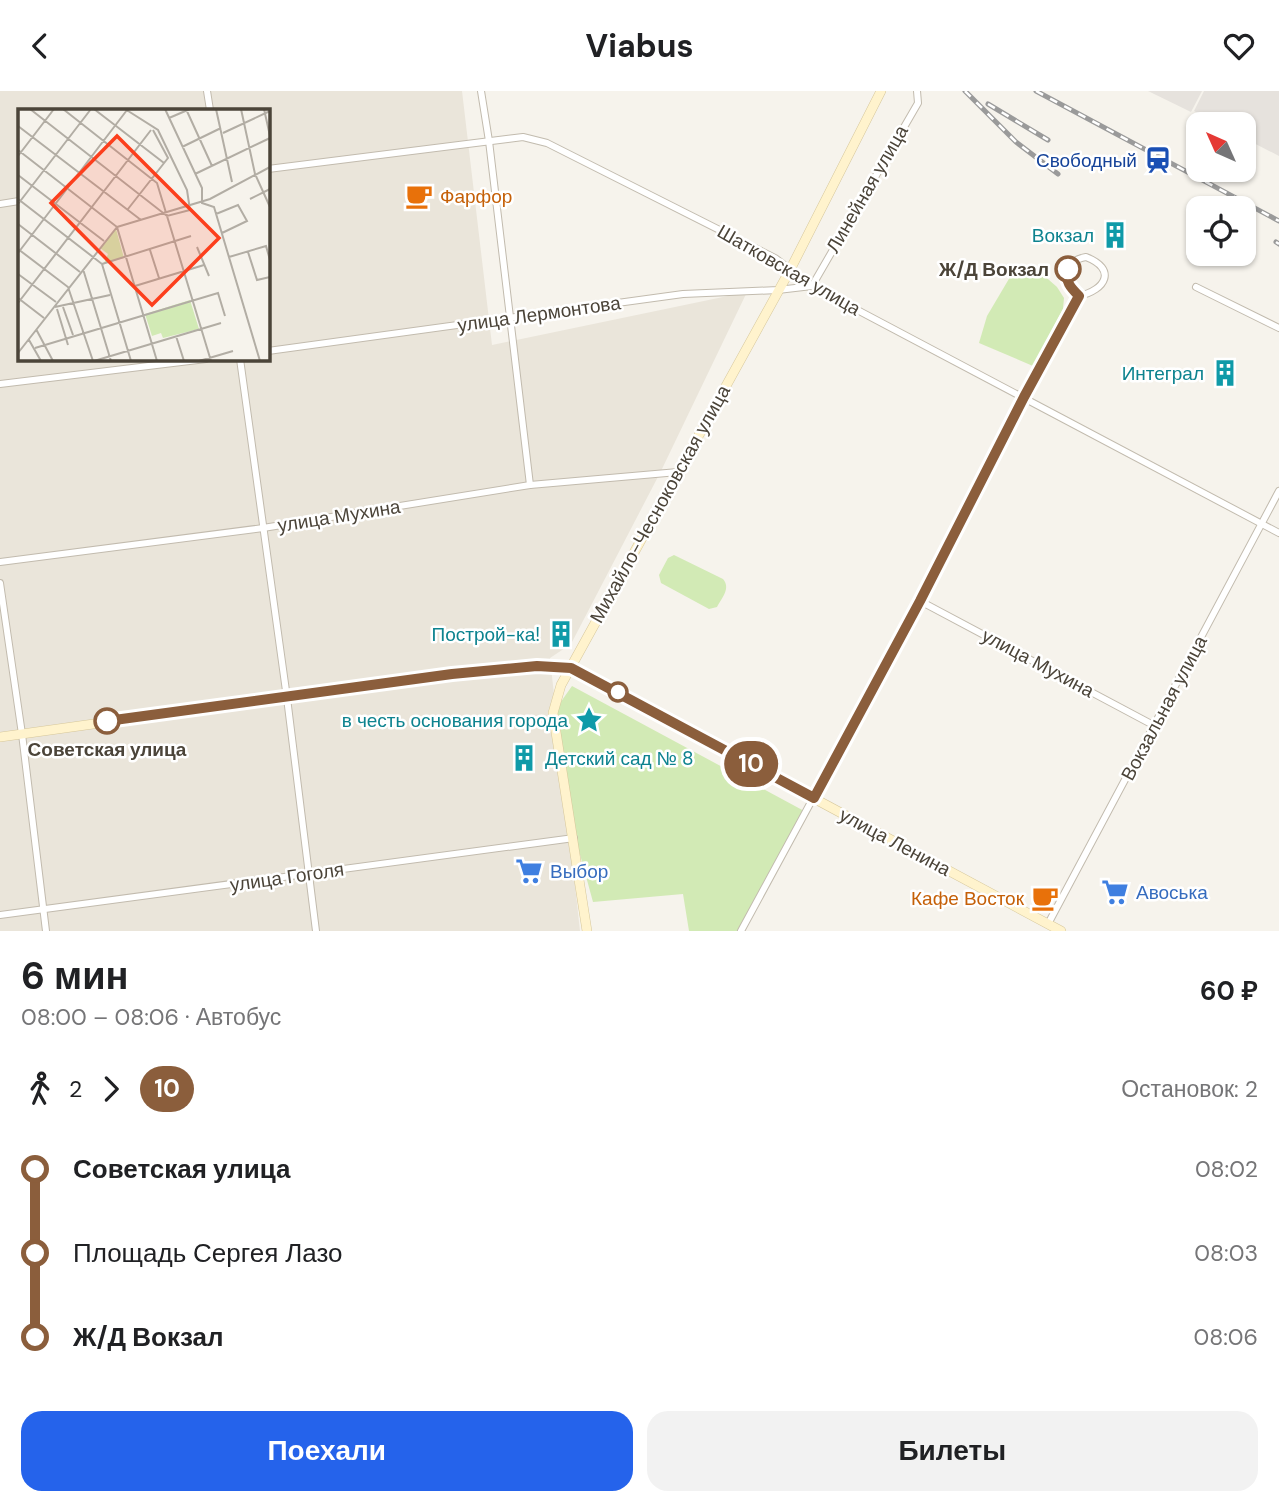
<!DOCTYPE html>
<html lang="ru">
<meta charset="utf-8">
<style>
body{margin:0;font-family:"DM Sans",sans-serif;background:#f2f2f2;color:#202124;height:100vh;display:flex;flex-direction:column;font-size:26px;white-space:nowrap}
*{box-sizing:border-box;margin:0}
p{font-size:23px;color:#757577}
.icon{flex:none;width:38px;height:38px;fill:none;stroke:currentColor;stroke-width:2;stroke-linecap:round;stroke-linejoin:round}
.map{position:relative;height:840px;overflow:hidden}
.side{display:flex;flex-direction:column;background:#fff;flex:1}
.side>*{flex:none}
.badge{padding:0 14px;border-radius:23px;font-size:24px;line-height:46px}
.needle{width:46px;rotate:315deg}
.fabs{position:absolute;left:1186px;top:21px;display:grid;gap:14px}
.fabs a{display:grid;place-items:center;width:70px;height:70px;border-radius:14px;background:#fff;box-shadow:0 2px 5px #0004;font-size:35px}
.map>.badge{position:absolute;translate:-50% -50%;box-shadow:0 0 0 4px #fff}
.legs{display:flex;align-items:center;gap:10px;height:77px;padding:0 21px;font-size:23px}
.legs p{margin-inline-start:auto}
.summary{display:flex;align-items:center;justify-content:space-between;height:119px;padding:0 21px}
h1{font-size:38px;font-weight:700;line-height:52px}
.action{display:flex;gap:14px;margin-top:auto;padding:14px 21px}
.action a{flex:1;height:80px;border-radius:21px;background:#2563eb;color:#fff;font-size:28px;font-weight:700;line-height:80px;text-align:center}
.action a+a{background:#f2f2f2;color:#202124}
ul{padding:0 21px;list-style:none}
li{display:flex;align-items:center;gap:24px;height:84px;font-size:26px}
li i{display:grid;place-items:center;width:10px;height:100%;margin:0 9px;background:currentColor}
li i::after{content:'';width:18px;height:18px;margin:-9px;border:5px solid;border-radius:50%;background:#fff}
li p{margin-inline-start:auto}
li:first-child i{background:linear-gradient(#0000 50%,currentColor 0)}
li:last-child i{background:linear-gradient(currentColor 50%,#0000 0)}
header{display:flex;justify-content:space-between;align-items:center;height:91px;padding:0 21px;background:#fff;font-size:32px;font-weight:700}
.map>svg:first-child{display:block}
.residential{fill:#eae5da;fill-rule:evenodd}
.industrial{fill:#e6e2dd}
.green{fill:#d2eab5}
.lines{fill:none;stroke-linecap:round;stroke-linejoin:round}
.street-casing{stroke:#c2bbae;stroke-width:8}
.secondary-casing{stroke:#d6c79b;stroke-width:10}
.street{stroke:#fff;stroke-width:6}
.secondary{stroke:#fff3cd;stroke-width:9}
.rail-casing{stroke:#9a9a9a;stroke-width:5}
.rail{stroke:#fff;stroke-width:2.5;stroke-dasharray:8;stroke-linecap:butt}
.line-1-casing{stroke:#fff;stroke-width:16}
.line-1{stroke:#8b5e3c;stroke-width:10}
.stop-1-dot{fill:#fff;stroke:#8b5e3c;stroke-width:3.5}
.labels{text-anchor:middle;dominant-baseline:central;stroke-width:5;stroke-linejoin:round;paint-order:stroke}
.transit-label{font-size:19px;fill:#164399;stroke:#fff;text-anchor:end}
.street-label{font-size:19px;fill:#4b4439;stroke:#fff}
.food-label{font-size:19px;fill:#c56008;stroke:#fff;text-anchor:start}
.culture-label{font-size:19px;fill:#0d838f;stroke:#fff;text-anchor:end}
.stop-label{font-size:19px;font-weight:bold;fill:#4b4439;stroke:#fff;text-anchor:end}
.shop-label{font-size:19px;fill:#366cbe;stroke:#fff;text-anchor:start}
.inset-road{fill:none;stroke:#b2ada4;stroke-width:2}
.view{fill:#fc3f1d;fill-opacity:0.15;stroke:#fc3f1d;stroke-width:3.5}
.inset-edge{fill:none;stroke:#4b4439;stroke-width:3.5}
</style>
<header><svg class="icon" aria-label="back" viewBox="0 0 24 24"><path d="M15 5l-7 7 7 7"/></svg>Viabus<svg class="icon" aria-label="heart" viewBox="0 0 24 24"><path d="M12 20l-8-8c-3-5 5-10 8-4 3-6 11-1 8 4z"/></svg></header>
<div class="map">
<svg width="1279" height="840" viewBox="0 0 1279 840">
<rect width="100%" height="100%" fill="#f6f3ec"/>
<!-- residential -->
<path class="residential" d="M0,0h462l30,254 255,-53 -86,179 -90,173 -21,14 30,273h-580zM19,19h249v249h-249z"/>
<!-- industrial -->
<g class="industrial">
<path d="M1148,0h54l-11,21z"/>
<path d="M1204,0h75v65l-35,-18v-14h-25l-25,-13z"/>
</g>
<!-- green -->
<g class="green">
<path d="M1032,174l25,22 7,11 -1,11 -30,57 -54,-23 8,-27 26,-44z"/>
<path d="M674,464l49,24c8,9 -1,19 -6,28l-8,2 -48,-26 -2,-8 9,-17z"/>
<path d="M572,595l234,126 -67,119h-50l-6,-37 -90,8 -21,-77 -19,-112z"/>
</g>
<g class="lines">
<defs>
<g id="street">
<path d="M207,0l3,19"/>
<path d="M481,0l8,50 41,344"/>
<path d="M268,78l255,-32 24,6 228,115 37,28 467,247"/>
<path d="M0,113l19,-3"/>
<path d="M1196,196l83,41"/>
<path d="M268,260l415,-57 95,-4 34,-4 106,-183 -1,-12"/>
<path d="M240,268l47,339 29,233"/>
<path d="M0,293l206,-25"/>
<path d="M0,471l263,-34 267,-43 148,-13"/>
<path d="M0,492l22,151 24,197"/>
<path d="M920,510l235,125"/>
<path d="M0,824l574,-77"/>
<path d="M1048,833l231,-433"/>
<path d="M741,840l179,-330 104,-204 55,-101c27,-6 38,-27 7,-39 -26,5 -22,24 -7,39"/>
</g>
<g id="secondary">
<path d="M0,646l452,-63 85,-8 34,2 490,263"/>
<path d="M587,840l-34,-218 8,-28 229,-415 91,-179"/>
</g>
</defs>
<!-- street casing -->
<use href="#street" class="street-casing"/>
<!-- secondary casing -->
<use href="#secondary" class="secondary-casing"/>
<!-- street -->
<use href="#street" class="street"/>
<!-- secondary -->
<use href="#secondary" class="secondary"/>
<defs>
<g id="rail">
<path d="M965,0l51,51 42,32"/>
<path d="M1036,0l243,130"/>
<path d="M988,13l60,36"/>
<path d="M1276,151l3,2"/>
</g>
</defs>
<!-- rail casing -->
<use href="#rail" class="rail-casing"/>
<!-- rail -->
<use href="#rail" class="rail"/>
</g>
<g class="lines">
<defs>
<path id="line-1" d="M107,630l345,-47 85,-8 34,2 243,130 106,-197 104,-204 55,-101c-8,-8 -15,-15 -11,-27"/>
</defs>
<!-- line-1 casing -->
<use href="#line-1" class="line-1-casing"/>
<!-- line-1 -->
<use href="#line-1" class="line-1"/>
</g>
<!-- icons -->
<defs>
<symbol id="station-bare" viewBox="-9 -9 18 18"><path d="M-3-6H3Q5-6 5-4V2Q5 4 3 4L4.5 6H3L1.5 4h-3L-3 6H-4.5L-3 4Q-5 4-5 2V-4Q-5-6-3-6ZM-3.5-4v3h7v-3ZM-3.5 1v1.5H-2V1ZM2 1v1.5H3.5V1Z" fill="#1a4fb4" stroke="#fff" stroke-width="2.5" paint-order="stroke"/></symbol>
<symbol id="cafe-bare" viewBox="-9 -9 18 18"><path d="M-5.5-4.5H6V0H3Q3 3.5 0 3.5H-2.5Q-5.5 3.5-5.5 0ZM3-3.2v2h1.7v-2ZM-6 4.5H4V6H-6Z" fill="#e8710a" stroke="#fff" stroke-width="2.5" paint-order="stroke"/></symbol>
<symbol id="building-bare" viewBox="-9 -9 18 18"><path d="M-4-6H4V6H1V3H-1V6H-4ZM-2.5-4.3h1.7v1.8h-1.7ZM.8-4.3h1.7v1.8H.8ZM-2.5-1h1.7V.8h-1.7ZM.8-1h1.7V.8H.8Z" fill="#0f9aa8" stroke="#fff" stroke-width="2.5" paint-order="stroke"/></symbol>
<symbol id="sight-bare" viewBox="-9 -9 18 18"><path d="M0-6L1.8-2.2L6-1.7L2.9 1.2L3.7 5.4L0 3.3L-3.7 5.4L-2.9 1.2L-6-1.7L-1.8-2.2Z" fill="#0f9aa8" stroke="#fff" stroke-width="2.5" paint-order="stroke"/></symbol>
<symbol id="supermarket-bare" viewBox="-9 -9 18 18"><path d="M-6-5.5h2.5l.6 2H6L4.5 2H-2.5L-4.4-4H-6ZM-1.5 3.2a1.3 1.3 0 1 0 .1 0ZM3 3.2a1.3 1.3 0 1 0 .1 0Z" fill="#3f7fe0" stroke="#fff" stroke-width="2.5" paint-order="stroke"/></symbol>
</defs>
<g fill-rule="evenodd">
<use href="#station-bare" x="1139" y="50" width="38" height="38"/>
<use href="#cafe-bare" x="400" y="86" width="38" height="38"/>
<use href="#building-bare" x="1096" y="125" width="38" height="38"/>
<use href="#building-bare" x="1206" y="263" width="38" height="38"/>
<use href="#building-bare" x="542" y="524" width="38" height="38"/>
<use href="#sight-bare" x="570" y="610" width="38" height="38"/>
<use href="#building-bare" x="505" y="648" width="38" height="38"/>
<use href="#supermarket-bare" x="510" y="761" width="38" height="38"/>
<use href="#supermarket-bare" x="1096" y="782" width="38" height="38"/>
<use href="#cafe-bare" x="1026" y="788" width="38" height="38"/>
</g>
<!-- markers -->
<g class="stop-1-dot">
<circle cx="1068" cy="178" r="12"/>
<circle cx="618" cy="601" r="9"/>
<circle cx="107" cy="630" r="12"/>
</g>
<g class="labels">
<!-- transit labels -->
<g class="transit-label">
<text x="1137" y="69">Свободный</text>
</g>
<!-- street labels -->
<g class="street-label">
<text transform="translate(867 98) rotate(-60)">Линейная улица</text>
<text transform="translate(789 179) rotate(30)">Шатковская улица</text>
<text transform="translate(539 223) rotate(-8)">улица Лермонтова</text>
<text transform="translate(660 413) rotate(-61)">Михайло-Чесноковская улица</text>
<text transform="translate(339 425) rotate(-9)">улица Мухина</text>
<text transform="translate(1038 572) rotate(28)">улица Мухина</text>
<text transform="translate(1164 617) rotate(-62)">Вокзальная улица</text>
<text transform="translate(895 751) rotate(28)">улица Ленина</text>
<text transform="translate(287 786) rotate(-8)">улица Гоголя</text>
</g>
<!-- food labels -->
<g class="food-label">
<text x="440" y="105">Фарфор</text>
<text x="1024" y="807" text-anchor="end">Кафе Восток</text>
</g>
<!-- culture labels -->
<g class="culture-label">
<text x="1094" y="144">Вокзал</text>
<text x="1204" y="282">Интеграл</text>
<text x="540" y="543">Построй-ка!</text>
<text x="568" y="629">в честь основания города</text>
<text x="545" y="667" text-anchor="start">Детский сад № 8</text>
</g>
<!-- stop labels -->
<g class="stop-label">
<text x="1049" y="178">Ж/Д Вокзал</text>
<text x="107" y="658" text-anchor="middle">Советская улица</text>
</g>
<!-- shop labels -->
<g class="shop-label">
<text x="550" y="780">Выбор</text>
<text x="1136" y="801">Авоська</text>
</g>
</g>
<!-- overview -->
<g transform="translate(18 18)">
<rect width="252" height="252" fill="#f6f3ec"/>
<path d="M98,120l8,29 -20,5 4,-9 -8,-6zM172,191l9,29 -36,9 -2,-5 -9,3 -7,-22z" fill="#d2eab5"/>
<path class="inset-road" d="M12,0l137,107 23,-6 -3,-20 -29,-60 -33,-21M45,0l94,74 54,178M76,0l70,54M147,0l37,79v15l12,4 46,154M168,0l26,57M198,0l16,73M223,0l14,65 15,33M246,0l6,27M151,9l21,-9M0,17l123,94M205,24l47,-22M164,38l39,-19M0,41l99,77 40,134M0,47l36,-47M177,65l75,-36M0,66l86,66M0,90l84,65 29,97M232,90l20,-10M0,95l73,-95M110,100l40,-51 -15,-28M198,105l22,-9 9,16 -25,12M0,115l62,48M99,118l93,-28 60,-32M179,138l12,29M0,140l50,38 25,74M132,141l9,28M230,143l9,28 13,-3M0,144l109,-143M211,148l37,-11 4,14M84,155l89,-28M65,160l28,92M0,165l38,28M117,177l69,-21M0,189l26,20M0,194l133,-173M37,198l55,-12M45,198l10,28M39,200l11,36M18,220l17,32M158,227l8,25M11,231l12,21M17,239l183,-55 7,23M0,244l99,-126M76,252l127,-38M181,252l34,-10"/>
<path class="view" d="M99,27l102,102 -67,67 -101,-102z"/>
<rect width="252" height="252" class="inset-edge"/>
</g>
</svg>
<div class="fabs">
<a><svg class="needle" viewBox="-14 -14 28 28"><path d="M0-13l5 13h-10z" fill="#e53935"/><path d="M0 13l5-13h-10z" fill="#757577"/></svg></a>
<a><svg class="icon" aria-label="locate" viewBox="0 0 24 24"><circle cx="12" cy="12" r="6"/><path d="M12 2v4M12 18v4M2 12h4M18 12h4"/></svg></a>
</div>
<b class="badge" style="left:751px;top:673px;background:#8b5e3c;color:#fff">10</b>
</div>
<section class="side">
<div class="summary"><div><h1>6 мин</h1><p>08:00 – 08:06 · Автобус</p></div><b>60 ₽</b></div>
<div class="legs"><svg class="icon" aria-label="walk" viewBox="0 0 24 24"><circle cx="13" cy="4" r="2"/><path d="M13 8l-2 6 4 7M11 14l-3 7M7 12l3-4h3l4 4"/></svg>2<svg class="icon" aria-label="forward" viewBox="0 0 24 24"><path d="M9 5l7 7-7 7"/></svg><b class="badge" style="background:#8b5e3c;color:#fff">10</b><p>Остановок: 2</p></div>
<ul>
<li><i style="color:#8b5e3c"></i><b>Советская улица</b><p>08:02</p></li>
<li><i style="color:#8b5e3c"></i><span>Площадь Сергея Лазо</span><p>08:03</p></li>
<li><i style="color:#8b5e3c"></i><b>Ж/Д Вокзал</b><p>08:06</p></li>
</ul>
<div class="action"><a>Поехали</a><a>Билеты</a></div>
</section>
